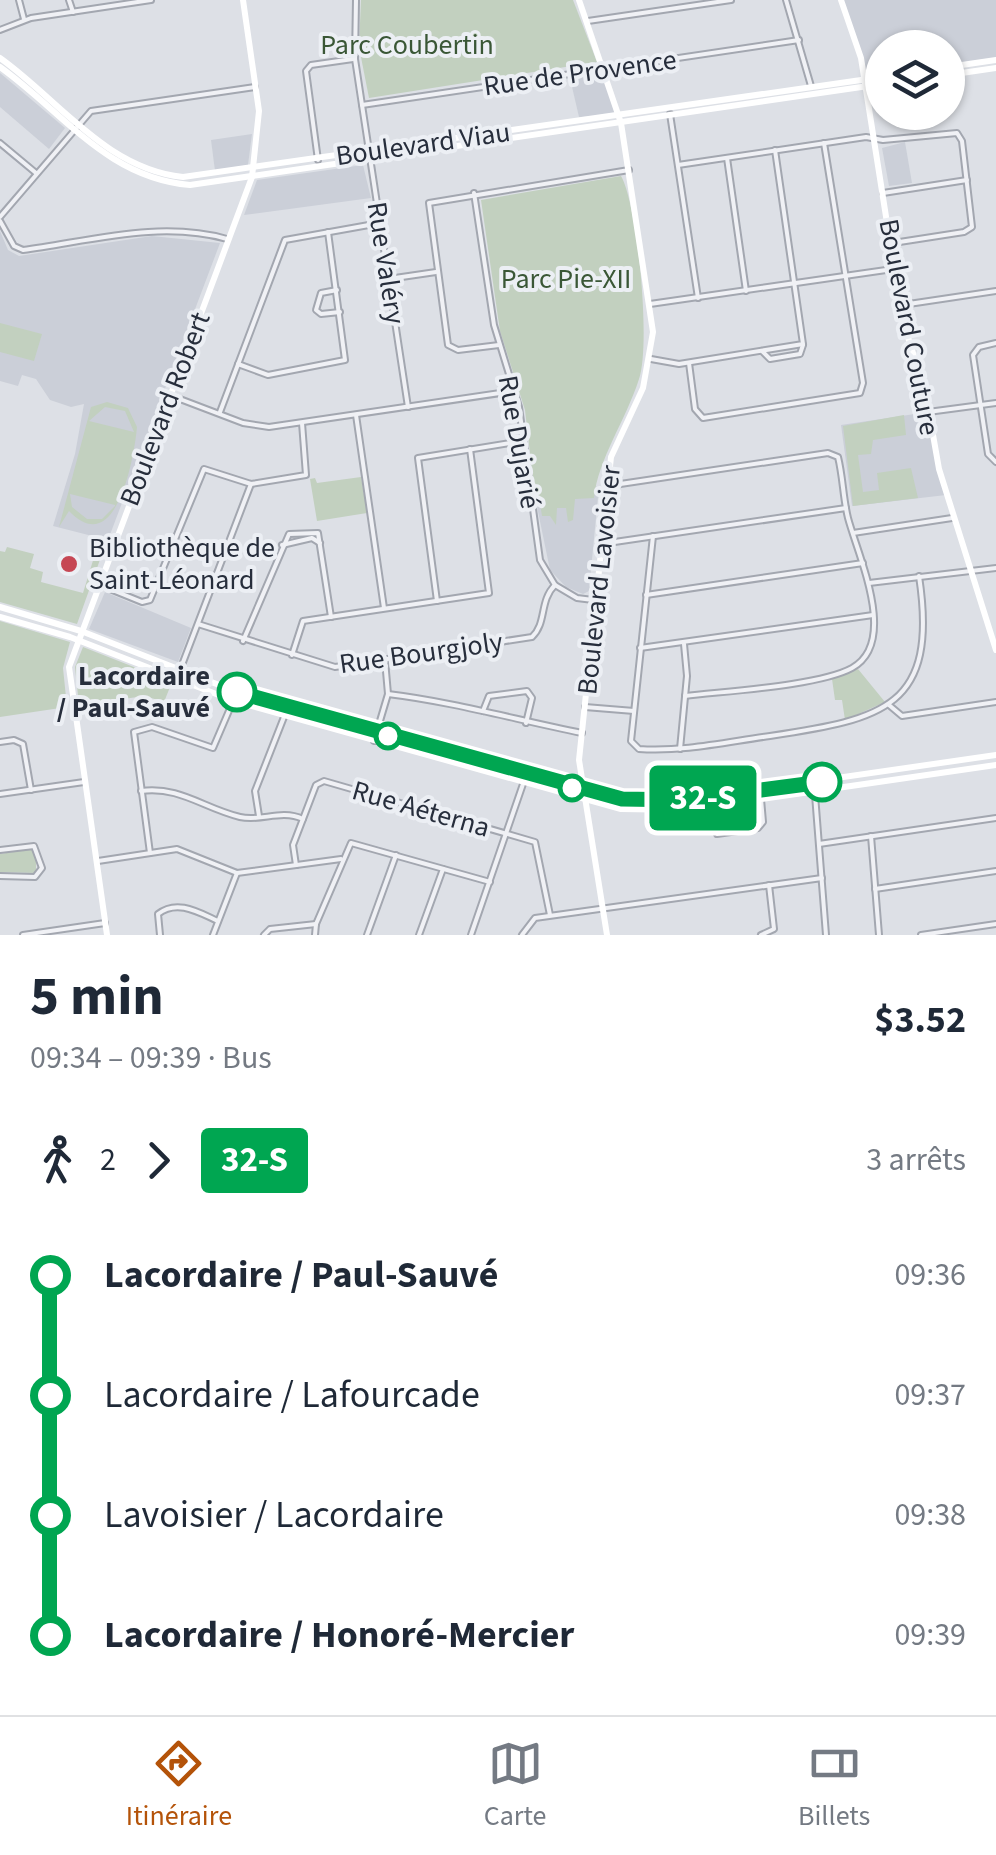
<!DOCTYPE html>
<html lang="fr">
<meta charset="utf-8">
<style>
body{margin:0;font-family:"Source Sans 3",sans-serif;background:#f6f6f7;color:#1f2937;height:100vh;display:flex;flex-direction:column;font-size:38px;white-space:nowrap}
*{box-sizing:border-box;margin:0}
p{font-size:32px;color:#747a83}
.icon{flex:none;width:55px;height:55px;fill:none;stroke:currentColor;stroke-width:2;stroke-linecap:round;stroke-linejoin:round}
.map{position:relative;height:935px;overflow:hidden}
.sheet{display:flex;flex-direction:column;background:#fff;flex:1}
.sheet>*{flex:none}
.badge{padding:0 20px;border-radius:8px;font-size:35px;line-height:65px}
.controls{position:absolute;left:865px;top:30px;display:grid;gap:20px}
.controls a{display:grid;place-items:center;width:100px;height:100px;border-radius:50%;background:#fff;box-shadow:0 2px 8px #0004;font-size:50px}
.map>.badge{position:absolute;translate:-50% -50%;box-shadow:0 0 0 5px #fff}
.legs{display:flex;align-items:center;gap:15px;height:110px;padding:0 30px;font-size:32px}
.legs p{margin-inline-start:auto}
.summary{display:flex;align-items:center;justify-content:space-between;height:170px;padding:0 30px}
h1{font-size:55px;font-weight:700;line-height:75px}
ul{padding:0 30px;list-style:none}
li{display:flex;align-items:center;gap:35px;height:120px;font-size:38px}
li i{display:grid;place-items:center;width:15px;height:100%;margin:0 12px;background:currentColor}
li i::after{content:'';width:25px;height:25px;margin:-12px;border:8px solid;border-radius:50%;background:#fff}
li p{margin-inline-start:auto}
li:first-child i{background:linear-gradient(#0000 50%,currentColor 0)}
li:last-child i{background:linear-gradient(currentColor 50%,#0000 0)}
.menu{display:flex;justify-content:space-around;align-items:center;height:140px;border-top:2px solid #e0e1e3;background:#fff;font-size:28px;color:#747a83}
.menu a{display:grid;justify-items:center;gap:5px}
.menu .on{color:#b45309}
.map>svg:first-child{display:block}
.built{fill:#cbcfd8}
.green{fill:#c2d0bf;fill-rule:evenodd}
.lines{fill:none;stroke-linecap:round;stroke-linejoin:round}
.street-casing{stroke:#a3a7b0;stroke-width:8}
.street{stroke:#f0f1f5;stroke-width:4}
.secondary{stroke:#fff;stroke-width:6}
.line-1-casing{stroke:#fff;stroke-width:22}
.line-1{stroke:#00a651;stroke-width:15}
.poi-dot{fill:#c64754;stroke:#eceff4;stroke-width:4}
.stop-1-dot{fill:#fff;stroke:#00a651;stroke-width:5}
.labels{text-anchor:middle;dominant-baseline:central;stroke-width:8;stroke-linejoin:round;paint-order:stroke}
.park-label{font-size:28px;fill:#3a5736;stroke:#eceff4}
.street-label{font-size:28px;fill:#272e3c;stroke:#eceff4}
.poi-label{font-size:28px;fill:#272e3c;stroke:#eceff4;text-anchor:start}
.stop-label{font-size:28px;font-weight:bold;fill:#272e3c;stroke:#eceff4;text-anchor:end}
</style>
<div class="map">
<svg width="996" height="935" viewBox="0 0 996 935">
<rect width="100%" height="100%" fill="#dde0e6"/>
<!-- built -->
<g class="built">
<path d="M843,0h153v60l-48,7v-19h-66v29l-17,2z"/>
<path d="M606,69l13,46 -40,2 -10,-43z"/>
<path d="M0,73l65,55 -16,21 -49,-42z"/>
<path d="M252,134l-4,31 -33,6 -4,-31z"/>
<path d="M905,142l7,41 -23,3 -7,-38z"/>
<path d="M363,165l8,33 -127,17 13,-35z"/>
<path d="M0,231l8,19 11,6 133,-20 68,7 -112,297 -55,-14 22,-72 9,-50 -13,3 -21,-7 -14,-21 -14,-4 -4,11 -18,-5z"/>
<path d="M928,412l18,83 -94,11 -11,-81z"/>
<path d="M599,486l-10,105 -6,3 -17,-7 -16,-17 -15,-73z"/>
<path d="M105,592l86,36 -13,34 -89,-33z"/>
</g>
<!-- green -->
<g class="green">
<path d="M361,0h212l24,62 -228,36 -10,-51z"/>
<path d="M621,176c17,30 30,169 18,203 -13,41 -41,80 -45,119l-19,1 -2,21 -5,2 -2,-14h-9l-1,17 -6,-9h-8l-3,-19h-4l-10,-87 -25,-79 -19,-131z"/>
<path d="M0,323l42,11 -8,27 -34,-9z"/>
<path d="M107,402l21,6 9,19c-3,32 -21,133 -68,84l-10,16 32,-120zM105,407l20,4 9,21 -45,-11zM70,494l45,11v1l-13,13h-15l-15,-12z"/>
<path d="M904,415l2,20 -33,5 -2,14 -13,1 5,37 16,-2 -2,-17 34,-5 7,30 -65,8 -10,-80z"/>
<path d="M361,477l6,36 -50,8 -7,-42 5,-1 2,5z"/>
<path d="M7,547l27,7 -4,14 13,4 -2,10 42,11 12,-39h7l-25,70 -77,-22v-51l5,1z"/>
<path d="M0,621l70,21 -7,26 4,39 -67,10z"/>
<path d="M83,647l89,35 -8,20 -19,-6 -66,9 -4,-38z"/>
<path d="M858,669l27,33 -40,18 -3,-20h-7l-3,-21z"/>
<path d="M32,849l4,3v21l-36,-1v-18z"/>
</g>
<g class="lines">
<defs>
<g id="street">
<path d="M19,0l5,19"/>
<path d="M69,0l4,12"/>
<path d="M356,0l-1,59 53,348"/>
<path d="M786,0l25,86"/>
<path d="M588,21l143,-21"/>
<path d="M0,30l31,-12 120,-18"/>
<path d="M362,105l437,-65"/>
<path d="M670,114l28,184"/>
<path d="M0,143l36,30"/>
<path d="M727,158l19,133"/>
<path d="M318,160l-12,-89 5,-6 42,-6"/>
<path d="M678,165l188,-28 17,3 74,-7 5,8 10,86 -8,5 -71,11"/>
<path d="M474,193l20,132 25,82 21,153 15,25 22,13 16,2"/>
<path d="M883,193l84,-13"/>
<path d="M0,217l91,-106 164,-24"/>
<path d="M0,221l14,25 9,4c67,-9 137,-30 204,-11"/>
<path d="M388,279l48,-7"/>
<path d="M337,290l-16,3 -5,17 5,4 19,-2"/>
<path d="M650,304l243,-35"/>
<path d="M902,305l94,-14"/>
<path d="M996,343l-17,4 -6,8 15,99 8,8"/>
<path d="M499,345l-41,5 -10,-5 -19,-142 200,-33"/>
<path d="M762,351l8,8 30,-5 3,-9"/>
<path d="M651,359l28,5 124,-20 -28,-194"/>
<path d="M689,363l6,46 8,9 157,-25 3,-10 -39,-240"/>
<path d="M238,364l30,11 77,-15 -17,-128"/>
<path d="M172,396l71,27 26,4 245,-36"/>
<path d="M220,412l65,-172 95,-17"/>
<path d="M928,412l68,-9"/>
<path d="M356,415l28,193"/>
<path d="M607,486l221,-33 10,4c5,20 5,41 10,61 10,38 51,124 4,150 -33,18 -127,23 -167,28"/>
<path d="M853,533l99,-15"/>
<path d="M653,536l-22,205 8,8c44,3 87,-7 131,-13 113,-17 169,-28 149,-160"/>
<path d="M601,544l245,-36"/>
<path d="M282,545l30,-7 8,5"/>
<path d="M869,583l127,-15"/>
<path d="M100,585l42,17 8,-2 54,-131 47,15 55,-9 -4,-52"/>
<path d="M646,595l217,-32"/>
<path d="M437,601l-19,-143 104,-17"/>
<path d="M198,624l137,43 197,-30c15,-14 7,-36 23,-52"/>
<path d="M243,641l46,-107 29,-1 13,84"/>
<path d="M640,648l233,-33"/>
<path d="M292,655l11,-34 186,-28 -19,-144"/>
<path d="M177,678l74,-194"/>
<path d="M388,694c66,8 129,26 194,39"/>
<path d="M889,705l13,11 94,-14"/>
<path d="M585,707l49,4"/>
<path d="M483,711l6,-15 38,-5 5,7 -6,25"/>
<path d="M374,741l14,-47 -3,-34"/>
<path d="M0,742l14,-2 9,4 8,46"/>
<path d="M680,749l7,-73 -3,-32"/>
<path d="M814,782l12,153"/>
<path d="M141,791c39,-5 62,17 99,26 22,5 40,-8 63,2"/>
<path d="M0,794l84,-12"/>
<path d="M709,808l8,26 41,-6 5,-6 -2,-23"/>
<path d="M259,816l-4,-25 29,-74"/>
<path d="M871,836l8,99"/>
<path d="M819,844l177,-26"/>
<path d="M0,850l34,-4 8,22 -7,9 -35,-1"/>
<path d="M150,853l-16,-121 18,-5 61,21 24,-56"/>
<path d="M98,861l79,-12 60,24 104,-14"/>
<path d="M296,865l-3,-20 23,-60 8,-4 211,61 15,73"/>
<path d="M875,889l121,-18"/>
<path d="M23,935l82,-12"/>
<path d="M160,935l-2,-21c19,-15 40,-2 60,7"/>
<path d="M213,935l24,-62"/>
<path d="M264,935l6,-6 46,-5"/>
<path d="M315,935l1,-11 35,-81 139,39"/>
<path d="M367,935l29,-80"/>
<path d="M419,935l24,-66"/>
<path d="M471,935l52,-151"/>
<path d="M522,935l13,-17 287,-40"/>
<path d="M761,935l13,-6 -5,-44"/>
<path d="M921,935l75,-11"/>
</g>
</defs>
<!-- street casing -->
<use href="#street" class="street-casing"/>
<!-- street -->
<use href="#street" class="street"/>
<!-- secondary -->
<g class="secondary">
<path d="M579,0l42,123 32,209 -10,56 -32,69 -32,303 28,175"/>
<path d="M841,0l20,58 41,260 24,77 13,74 57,181"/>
<path d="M0,58c59,42 106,111 183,119l699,-100"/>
<path d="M0,67c64,46 107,111 190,118l692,-101"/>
<path d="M948,67l48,-7"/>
<path d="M948,75l48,-7"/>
<path d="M0,607l81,24 156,61 385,107 62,1 312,-45"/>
<path d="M0,617l70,20 164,64 387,108 64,1 311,-45"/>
<path d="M107,935l-38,-268 183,-490 7,-66 -16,-111"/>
</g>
</g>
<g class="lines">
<defs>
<path id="line-1" d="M237,692l385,107 62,1 138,-18"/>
</defs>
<!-- line-1 casing -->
<use href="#line-1" class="line-1-casing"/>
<!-- line-1 -->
<use href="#line-1" class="line-1"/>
</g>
<!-- markers -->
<circle class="poi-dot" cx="69" cy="564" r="10"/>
<g class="stop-1-dot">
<circle cx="237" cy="692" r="18"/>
<circle cx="388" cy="736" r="12"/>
<circle cx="822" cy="782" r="18"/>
<circle cx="572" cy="788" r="12"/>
</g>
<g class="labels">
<!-- park labels -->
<g class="park-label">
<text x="407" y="45">Parc Coubertin</text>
<text x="566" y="279">Parc Pie-XII</text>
</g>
<!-- street labels -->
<g class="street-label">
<text transform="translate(580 73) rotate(-8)">Rue de Provence</text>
<text transform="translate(423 144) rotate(-8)">Boulevard Viau</text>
<text transform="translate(386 263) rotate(81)">Rue Valéry</text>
<text transform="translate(909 327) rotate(79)">Boulevard Couture</text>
<text transform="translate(165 409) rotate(-69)">Boulevard Robert</text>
<text transform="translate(519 442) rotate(80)">Rue Dujarié</text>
<text transform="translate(599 580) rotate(-84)">Boulevard Lavoisier</text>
<text transform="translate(421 653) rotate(-8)">Rue Bourgjoly</text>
<text transform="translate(421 809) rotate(16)">Rue Aéterna</text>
</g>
<!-- poi labels -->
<g class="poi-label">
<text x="89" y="548">Bibliothèque de<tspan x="89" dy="32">Saint-Léonard</tspan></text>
</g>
<!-- stop labels -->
<g class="stop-label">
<text x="210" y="676">Lacordaire<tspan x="210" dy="32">/ Paul-Sauvé</tspan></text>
</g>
</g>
</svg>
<div class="controls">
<a><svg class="icon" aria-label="layers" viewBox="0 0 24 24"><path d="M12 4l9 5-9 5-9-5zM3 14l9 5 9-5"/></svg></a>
</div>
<b class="badge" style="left:703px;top:798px;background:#00a651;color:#fff">32-S</b>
</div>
<section class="sheet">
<div class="summary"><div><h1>5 min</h1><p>09:34 – 09:39 · Bus</p></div><b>$3.52</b></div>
<div class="legs"><svg class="icon" aria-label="walk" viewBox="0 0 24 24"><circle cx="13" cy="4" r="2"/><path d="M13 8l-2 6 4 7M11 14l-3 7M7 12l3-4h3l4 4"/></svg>2<svg class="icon" aria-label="forward" viewBox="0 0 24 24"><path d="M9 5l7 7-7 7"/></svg><b class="badge" style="background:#00a651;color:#fff">32-S</b><p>3 arrêts</p></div>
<ul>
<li><i style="color:#00a651"></i><b>Lacordaire / Paul-Sauvé</b><p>09:36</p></li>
<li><i style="color:#00a651"></i><span>Lacordaire / Lafourcade</span><p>09:37</p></li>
<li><i style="color:#00a651"></i><span>Lavoisier / Lacordaire</span><p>09:38</p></li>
<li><i style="color:#00a651"></i><b>Lacordaire / Honoré-Mercier</b><p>09:39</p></li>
</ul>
</section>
<nav class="menu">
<a class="on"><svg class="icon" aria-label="directions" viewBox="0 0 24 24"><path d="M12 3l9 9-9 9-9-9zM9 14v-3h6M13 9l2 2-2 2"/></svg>Itinéraire</a>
<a><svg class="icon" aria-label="map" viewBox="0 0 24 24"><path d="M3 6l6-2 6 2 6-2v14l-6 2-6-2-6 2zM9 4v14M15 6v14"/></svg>Carte</a>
<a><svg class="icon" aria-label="tickets" viewBox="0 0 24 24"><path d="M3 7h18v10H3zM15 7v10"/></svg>Billets</a>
</nav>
